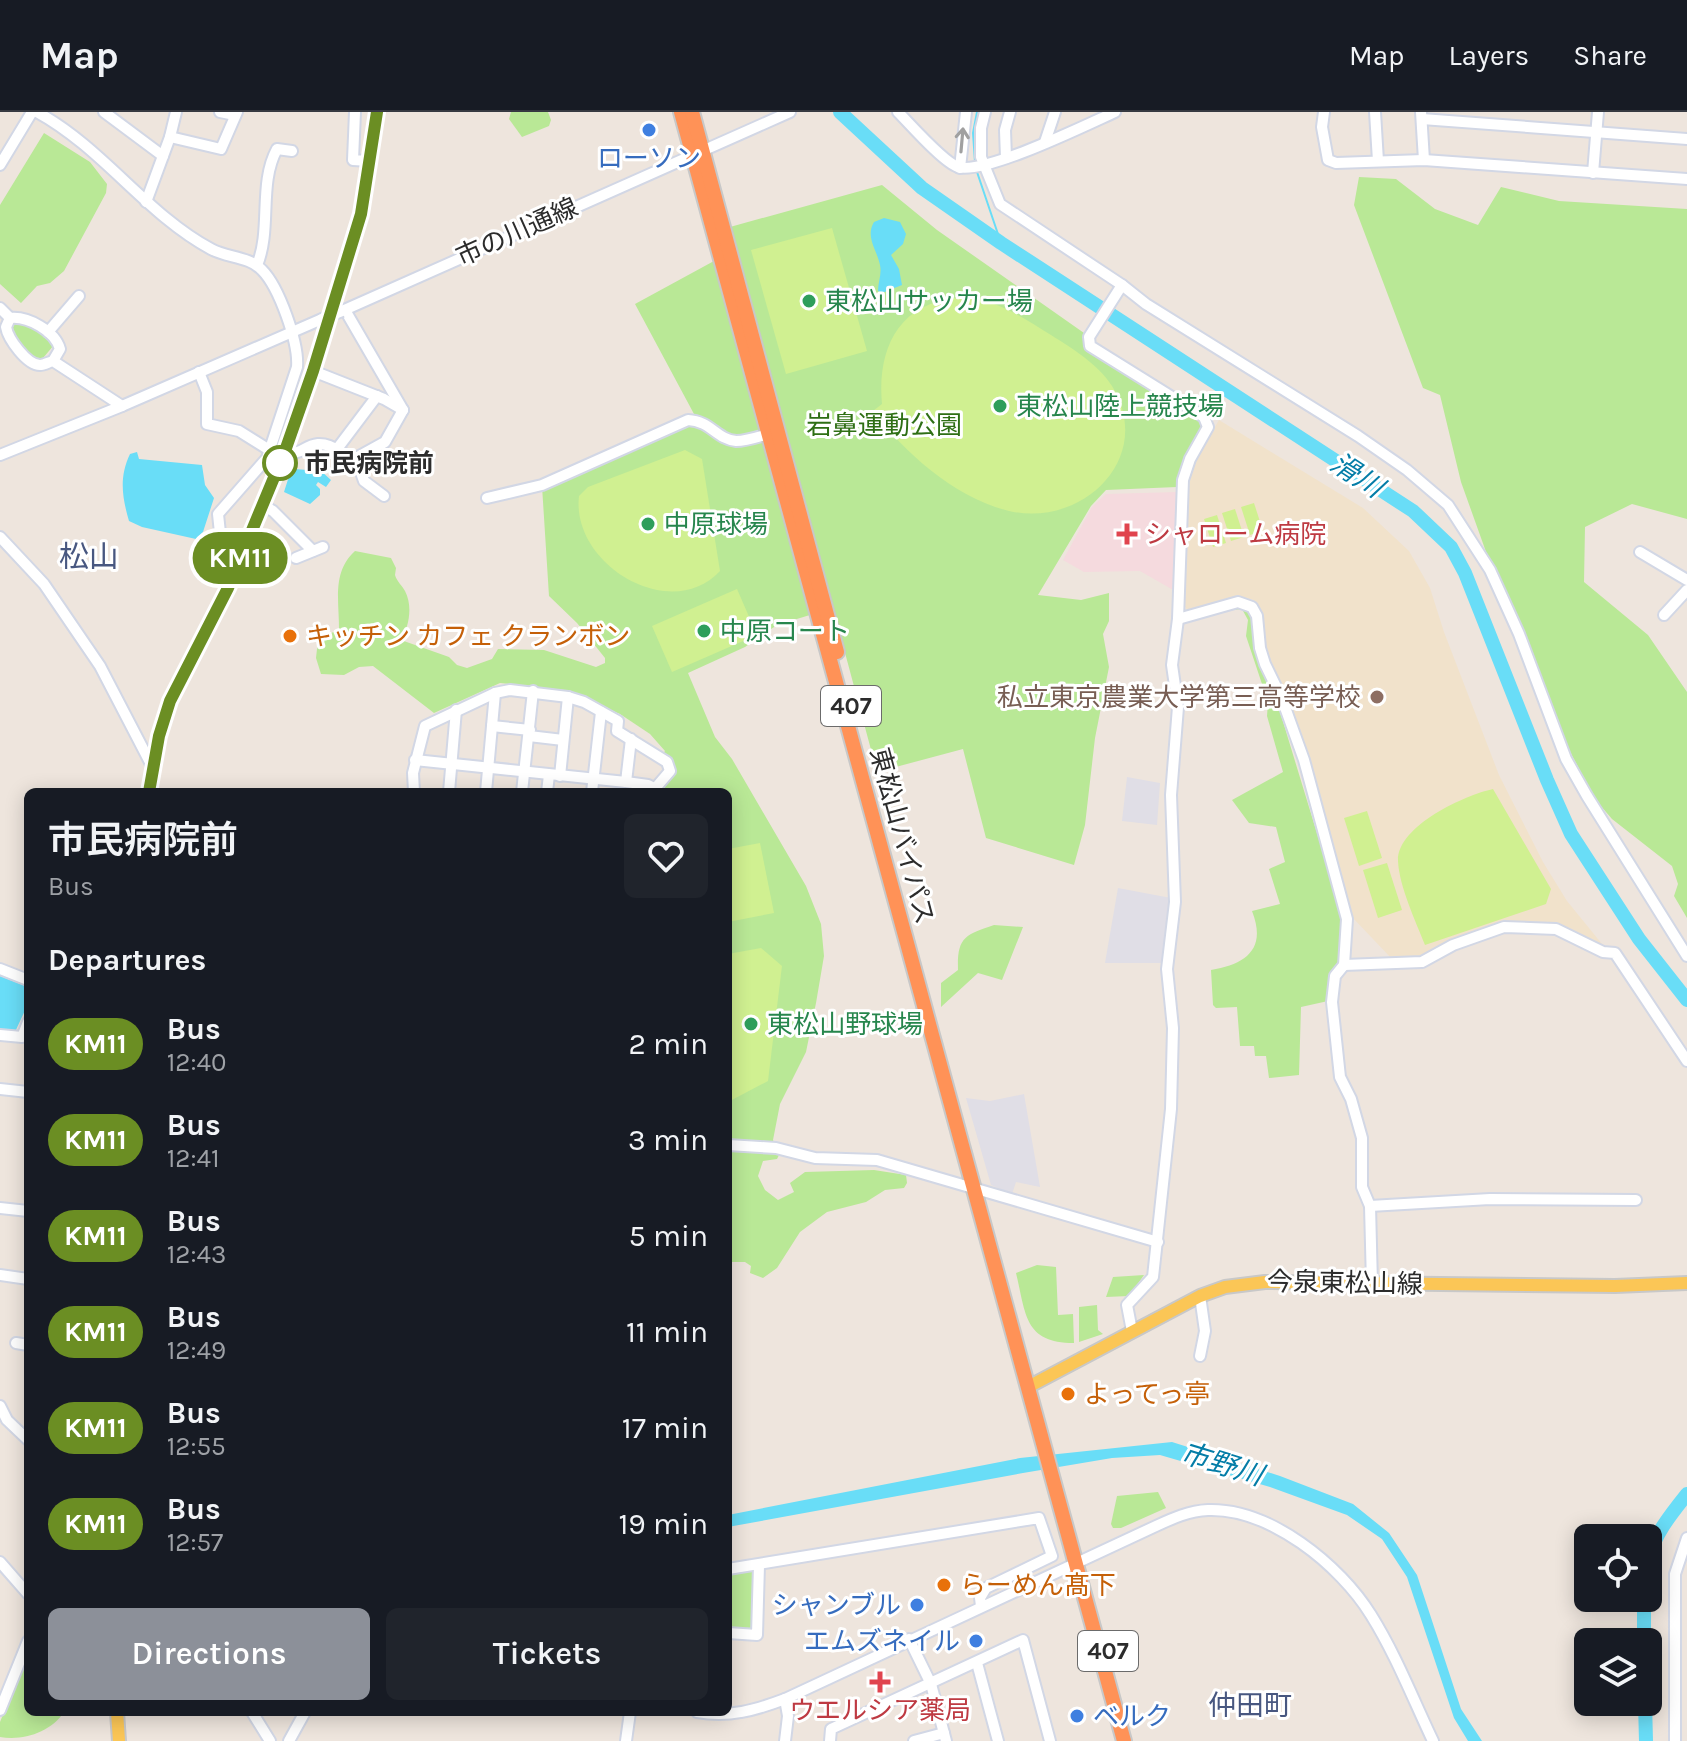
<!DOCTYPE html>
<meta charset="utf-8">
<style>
body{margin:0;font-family:Karla,"Noto Sans JP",sans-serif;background:#20242c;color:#f1f3f6;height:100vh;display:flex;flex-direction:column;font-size:30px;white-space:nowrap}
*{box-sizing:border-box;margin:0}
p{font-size:26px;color:#9ea1a6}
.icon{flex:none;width:44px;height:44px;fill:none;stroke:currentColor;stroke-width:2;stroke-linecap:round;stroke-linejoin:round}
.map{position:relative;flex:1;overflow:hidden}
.drawer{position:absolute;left:24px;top:676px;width:708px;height:928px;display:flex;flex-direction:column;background:#171b24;border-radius:12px;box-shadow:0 4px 20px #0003}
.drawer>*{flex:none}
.badge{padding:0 16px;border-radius:26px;font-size:28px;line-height:52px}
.tools{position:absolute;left:1574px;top:1412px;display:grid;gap:16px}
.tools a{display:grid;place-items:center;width:88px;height:88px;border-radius:12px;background:#171b24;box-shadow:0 4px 20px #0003;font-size:40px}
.map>.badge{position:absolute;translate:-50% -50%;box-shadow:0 0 0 4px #fff}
h2{padding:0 24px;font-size:30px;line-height:72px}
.round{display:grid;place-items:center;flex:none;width:84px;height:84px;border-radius:12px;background:#20242c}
.headline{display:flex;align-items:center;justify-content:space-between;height:136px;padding:0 24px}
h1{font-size:38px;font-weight:600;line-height:60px}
.cta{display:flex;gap:16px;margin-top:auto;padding:16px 24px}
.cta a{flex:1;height:92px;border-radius:12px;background:#8c9099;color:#fff;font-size:32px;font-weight:600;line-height:92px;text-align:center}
.cta a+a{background:#20242c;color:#f1f3f6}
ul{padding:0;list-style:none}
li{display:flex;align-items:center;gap:24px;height:96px;padding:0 24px}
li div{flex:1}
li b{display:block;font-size:30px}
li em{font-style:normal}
li .badge{min-width:88px;font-weight:700;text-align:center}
header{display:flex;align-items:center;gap:48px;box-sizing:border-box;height:112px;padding:0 40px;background:#171b24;border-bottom:2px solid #363941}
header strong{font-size:38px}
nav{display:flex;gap:44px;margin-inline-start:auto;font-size:28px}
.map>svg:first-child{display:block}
.industrial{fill:#e0dee6}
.education{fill:#f1e2cb}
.medical{fill:#f5dade}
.green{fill:#b9e896}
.pitch{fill:#d0f091}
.water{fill:#69ddf7}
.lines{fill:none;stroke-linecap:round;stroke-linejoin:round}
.stream{stroke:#69ddf7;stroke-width:2}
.river{stroke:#69ddf7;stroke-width:14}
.minor-casing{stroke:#d2d7e5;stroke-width:14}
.major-casing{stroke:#c8c8c8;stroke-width:16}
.highway-casing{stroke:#c8c8c8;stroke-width:18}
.minor{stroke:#fff;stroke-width:10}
.major{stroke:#fbc656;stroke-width:12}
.highway{stroke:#ff9257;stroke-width:14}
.minor-bridge-casing{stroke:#d2d7e5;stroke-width:14;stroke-linecap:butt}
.minor-bridge{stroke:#fff;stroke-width:10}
.oneway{stroke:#a0a0a0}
.line-casing{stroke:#fff;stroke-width:18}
.line{stroke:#6b8e23;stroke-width:12}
.shop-dot{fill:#3f7fe0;stroke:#fff;stroke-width:3}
.leisure-dot{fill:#2e9e5b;stroke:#fff;stroke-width:3}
.stop-dot{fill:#fff;stroke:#6b8e23;stroke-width:4}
.health-dot{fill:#e0444e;stroke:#fff;stroke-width:3}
.food-dot{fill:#e8710a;stroke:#fff;stroke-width:3}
.education-dot{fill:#8d6e63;stroke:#fff;stroke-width:3}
.labels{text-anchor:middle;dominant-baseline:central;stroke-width:6;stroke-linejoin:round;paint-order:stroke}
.shield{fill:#fff;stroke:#6b6b6b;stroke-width:2}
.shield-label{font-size:24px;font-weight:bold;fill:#2c2c2c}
.shop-label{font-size:26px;fill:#366cbe;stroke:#fff;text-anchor:end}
.street-label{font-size:26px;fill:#2c2c2c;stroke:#fff}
.leisure-label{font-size:26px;fill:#27864d;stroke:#fff;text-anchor:start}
.park-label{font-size:26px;fill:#2f6f15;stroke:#fff}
.stop-label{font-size:26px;font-weight:bold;fill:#2c2c2c;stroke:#fff;text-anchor:start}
.health-label{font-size:26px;fill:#be3a42;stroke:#fff;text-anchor:start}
.food-label{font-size:26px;fill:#c56008;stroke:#fff;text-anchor:start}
.education-label{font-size:26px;fill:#785e54;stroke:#fff;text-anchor:end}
.water-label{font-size:28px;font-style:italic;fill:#047da7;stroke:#fff}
.neighbourhood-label{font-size:28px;fill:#485780;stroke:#fff}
.quarter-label{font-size:30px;fill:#485780;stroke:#fff}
</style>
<header>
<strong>Map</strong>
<nav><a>Map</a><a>Layers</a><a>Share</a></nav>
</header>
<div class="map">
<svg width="1687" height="1629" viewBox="0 0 1687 1629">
<rect width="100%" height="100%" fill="#eee5dd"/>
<!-- industrial -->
<g class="industrial">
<path d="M1127,665l33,6 -3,42 -35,-4z"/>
<path d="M1118,776l53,10 -7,65h-59z"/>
<path d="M1024,982l16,93 -24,-5 -4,12 -21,-9 -25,-87 24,3z"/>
</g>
<!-- education -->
<path class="education" d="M1219,308l144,88 46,43 21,37 14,44 55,143 44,87 24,39 35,43 -2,4 -44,-21 -52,-3 -82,35 -29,1 -41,-43 -61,-210 -21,-42 -16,-65 -16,-4 -50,15 -4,-6 5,-126 3,-12z"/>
<!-- medical -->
<path class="medical" d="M1178,380l-3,99 -35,-20 -56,1 -21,-12 29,-53 14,-13z"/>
<!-- green -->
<g class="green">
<path d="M511,0h37l3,8 -2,6 -27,11 -13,-18z"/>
<path d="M44,21l46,29 17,22 -1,9 -42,78 -14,12 -13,3 -16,17 -21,-19v-79z"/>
<path d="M1359,65l37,2 39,30 43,16 23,-38 58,14 128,8v310l-55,-15 -47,23 -1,55 64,53 39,57v226l-13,-22 4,-12 -6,-18 -60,-47 -18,-21 -65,-126 -68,-190 -21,-87 -17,-7 -69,-183z"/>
<path d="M882,73l55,45 147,103 3,16 115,72 1,7 -22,39 -4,20 -71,3 -15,16 -53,89 43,5 28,-7v28l-6,13 6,33 -14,71 -10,87 -11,40 -88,-27 -23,-89 -86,23 -44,-164 -56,17 -32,22 -57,26 27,64 17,22 74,127 15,38 3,32 -8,47 -10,49 -26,52 -7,36 6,15 -2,4 -14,2 -5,15 7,14 13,10 16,-8 -4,-9 15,-11 69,-2 32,5 1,8 -3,5 -19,2 -19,12 -39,10 -27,20 -23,36 -14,10 -13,-5 1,-7 -6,-4h-17v-470h-74l18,-19 -11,-17 4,-5 -15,-17 -30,-20 -56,-24 -64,-7 -66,30 -61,-47 -14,1 -15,8 -23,-1 -5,-16 2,-18 21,-11c0,-29 -7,-57 16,-78l36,7 5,10 -1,7c2,7 7,10 10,16 8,15 4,36 -4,49l48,17 8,8 10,3 25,-9 6,-10 46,1 52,17 9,-4v-5l-28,-35 -28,-27 -7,-110 152,-65v-7l-59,-110 101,-55 -6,-22z"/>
<path d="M22,209l22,13 10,11 -11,13 -10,1 -23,-24 2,-13z"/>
<path d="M1234,493l15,3 3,9 1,24 24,61 67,220 -1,36 -15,43 -27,6 -2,68 -30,3 -3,-22h-11l-1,-10h-14l-3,-39 -21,1 -3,-3 -2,-35c35,-6 56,-21 41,-59l28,-7 -11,-35 16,-7 -9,-35 -27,-4 -17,-23 51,-28 -16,-56 1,-14 -22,-66 2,-16 -6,-11 -19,2z"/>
<path d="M994,813l29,2 -21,53 -24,-7 -37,34v-24l17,-13c-1,-33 7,-35 36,-45z"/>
<path d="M1037,1153l19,2 2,48 15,-1 1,29c-50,0 -48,-29 -58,-70z"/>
<path d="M1144,1163l-15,21 -23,1 7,-20z"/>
<path d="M1097,1193l1,25 5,4 -24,8v-35z"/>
<path d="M1158,1380l8,16 -45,20h-8l-2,-4 6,-28z"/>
<path d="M754,1459l-2,59 -24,-1v-55z"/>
<path d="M28,1540v60h36c-13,20 -40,29 -64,25v-15z"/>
</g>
<!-- pitch -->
<g class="pitch">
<path d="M832,116l35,123 -81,23 -35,-124z"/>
<path d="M956,186c36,-2 66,19 95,37 22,14 47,29 61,51 44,72 -30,142 -103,125 -54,-13 -104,-58 -136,-100l9,-7c-5,-53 15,-100 74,-106z"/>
<path d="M685,338l17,9 18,112c-49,53 -149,-6 -141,-75l9,-9z"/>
<path d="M1254,391l9,28 -13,4 -9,-28z"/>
<path d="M1235,397l9,28 -13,4 -9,-28z"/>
<path d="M1217,403l9,28 -13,4 -9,-28z"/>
<path d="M737,477l20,46 -85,37 -20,-46z"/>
<path d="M1493,677l58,100 -5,15 -121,41c-9,-23 -26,-59 -27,-84 -1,-35 67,-66 95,-72z"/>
<path d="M1367,699l15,47 -23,8 -15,-48z"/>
<path d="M760,731l14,70 -46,9v-73z"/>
<path d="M1387,751l15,47 -24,8 -15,-48z"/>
<path d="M761,836l21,18 -14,115 -40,21v-148z"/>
</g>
<!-- water -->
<g class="water">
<path d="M884,106l16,4 6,12 -3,10 -12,11 8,14 3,16 -20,8 -4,-2c0,-9 4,-17 2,-26 -3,-15 -15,-28 -6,-43z"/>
<path d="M137,340l2,7 63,6 3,20 9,13 -11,34 -7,7 -54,-12 -13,-6c-7,-24 -10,-44 1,-67z"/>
<path d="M294,357l27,2 10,9 -5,7 -8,-5 -2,3 4,4v6l-10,9 -26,-12 7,-22z"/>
<path d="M0,864l28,11v17l-13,28 -15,-2z"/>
<path d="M1172,1330l108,34 73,28 36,29 28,42 44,134 21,32h-14l-14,-23 -47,-141 -25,-38 -35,-24 -77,-28 -110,-32 -48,3 -89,15 -295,54v-12l292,-57z"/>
</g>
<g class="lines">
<!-- stream -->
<g class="stream">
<path d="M975,50l-2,-29 4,-21"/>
<path d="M977,60l24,71"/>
</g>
<!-- river -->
<g class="river">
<path d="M840,0l82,76 79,55 412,268 38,36 14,26 82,207 24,54 68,105 48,61"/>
<path d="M1648,1448c6,-25 23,-46 39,-66"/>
<path d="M1644,1486v44"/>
<path d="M1645,1590l1,39"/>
</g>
<defs>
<g id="minor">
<path d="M37,0c66,36 109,102 174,137 16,9 38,7 51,21 17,17 37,73 35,97l-30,91 -49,56 2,19 25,13"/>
<path d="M104,0l59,44"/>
<path d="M220,0l15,3"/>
<path d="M355,0l-2,48 17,1"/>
<path d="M898,0c12,12 45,50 60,55 26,8 128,-42 157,-55"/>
<path d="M985,0l-4,16v29l19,47 122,81 24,19 212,132 49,34 41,35 42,65 29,64 47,125 21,37 100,160"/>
<path d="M1324,0l-2,15 6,33 8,3 88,-3 263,19"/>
<path d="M1375,0l3,49"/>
<path d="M1421,0l3,48"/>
<path d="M1422,7l265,20"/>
<path d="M170,25l51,12 16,-37"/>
<path d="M1045,30l10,-30"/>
<path d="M1006,46l-1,-28 5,-18"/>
<path d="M0,53l32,-53"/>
<path d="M960,56l6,-56"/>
<path d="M1593,61l5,-61"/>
<path d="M146,90l24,-65 6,-25"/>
<path d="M257,153c15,-36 1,-81 20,-116l15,2"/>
<path d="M1122,173l-33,52 1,9 114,71 4,10 -18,32 -7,21 -5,139 -6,46 6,42 -7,88 4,107 -8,67 6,59 -2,81 -18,168 -26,28 5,26"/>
<path d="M0,196l10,10c18,-2 45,13 50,31l-7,12"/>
<path d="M345,198l58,100"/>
<path d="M342,199l448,-199"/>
<path d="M10,206l-4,9c2,12 21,38 34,38 4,0 9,-3 13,-4l69,45"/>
<path d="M48,220l31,-36"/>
<path d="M313,259l71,28 19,11"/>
<path d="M199,260l8,20v32l32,7 32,20"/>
<path d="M337,337l40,-53"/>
<path d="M285,339c18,5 17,-5 33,-7 15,-1 24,12 38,14l29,-16 18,-32"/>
<path d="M0,343l122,-49 200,-87"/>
<path d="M356,346l8,23 20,15"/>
<path d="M487,386l55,-13 146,-65c23,1 28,19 48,21 10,0 22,-4 32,-7"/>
<path d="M262,393l11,6 40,40"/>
<path d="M0,425l44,47 56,82 53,102"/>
<path d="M1640,440l47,28"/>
<path d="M296,446l27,-11"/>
<path d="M1664,503l23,-25"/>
<path d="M1178,507l60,-17 14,5 5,9 3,32 5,16 17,35 22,61 43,159 -3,46 -9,11 -3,26 8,75 11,22 11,39v49l8,19 2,78"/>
<path d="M492,614l38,4"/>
<path d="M529,624l34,4"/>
<path d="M415,648l211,22 22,3 8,4"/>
<path d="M560,664l8,-79"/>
<path d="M626,670l5,-43"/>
<path d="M414,680l-1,-19 12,-47 70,-33 15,-3 58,7 16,5 34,19 -1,10 50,31 3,9 -18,21"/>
<path d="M449,680l7,-82"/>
<path d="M486,680l9,-99"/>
<path d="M522,680l11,-101"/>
<path d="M547,680l2,-17"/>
<path d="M592,680l9,-80"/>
<path d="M1344,853l78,-3 31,-17 51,-18 52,2 47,23 12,1 72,108"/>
<path d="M0,857l28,11"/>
<path d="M0,923l22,2 6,-15"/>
<path d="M0,977l28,3"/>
<path d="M728,1033l48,3 39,10 62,2 281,82"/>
<path d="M1370,1094l120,-7 146,1"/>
<path d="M0,1096l28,3"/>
<path d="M0,1163l28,4"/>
<path d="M16,1231l12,2"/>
<path d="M1200,1244l5,-25 -5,-35"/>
<path d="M0,1294l7,14 21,20"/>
<path d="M0,1450l28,32"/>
<path d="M728,1457l311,-51 13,38 -66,32 -6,10 1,8"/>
<path d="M728,1521l29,2 2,-70"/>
<path d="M909,1527l22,45 15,57"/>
<path d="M977,1551l21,78"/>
<path d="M0,1598l28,-69"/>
<path d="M252,1600l18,29"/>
<path d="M697,1600c32,6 59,-2 88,-13l371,-173c17,-8 33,-15 52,-16 62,-2 132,55 163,105 25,40 42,84 62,126"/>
<path d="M289,1629l16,-29"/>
<path d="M626,1629l4,-29"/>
<path d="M785,1629l3,-25 -3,-17"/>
<path d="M830,1629l1,-12 192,-89 27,101"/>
<path d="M914,1629l30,-8"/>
<path d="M1675,1629v-167l12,-36"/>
</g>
<g id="major">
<path d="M149,680l10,-56 11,-35 58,-113 57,-137 28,-80 48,-157 16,-102"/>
<path d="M1028,1275l172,-91 25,-9 40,-5 350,4 72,-3"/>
<path d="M117,1600l2,29"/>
</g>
<g id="highway">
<path d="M681,0l443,1629"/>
<path d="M692,0l145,540"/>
</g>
</defs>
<!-- minor casing -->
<use href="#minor" class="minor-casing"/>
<!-- major casing -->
<use href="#major" class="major-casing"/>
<!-- highway casing -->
<use href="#highway" class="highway-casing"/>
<!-- minor -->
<use href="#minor" class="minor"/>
<!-- major -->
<use href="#major" class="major"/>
<!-- highway -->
<use href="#highway" class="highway"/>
<defs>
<path id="minor-bridge" d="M322,207l20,-8"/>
</defs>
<!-- minor-bridge casing -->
<use href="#minor-bridge" class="minor-bridge-casing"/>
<!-- minor-bridge -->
<use href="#minor-bridge" class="minor-bridge"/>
</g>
<!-- one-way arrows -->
<defs><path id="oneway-shaft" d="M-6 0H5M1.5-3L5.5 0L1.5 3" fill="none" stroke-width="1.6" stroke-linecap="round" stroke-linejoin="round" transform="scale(2)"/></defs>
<use class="oneway" href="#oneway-shaft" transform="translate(962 28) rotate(-85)"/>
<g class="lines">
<defs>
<path id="line" d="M149,680l10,-56 11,-35 58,-113 57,-137 28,-80 48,-157 16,-102"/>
</defs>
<!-- line casing -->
<use href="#line" class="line-casing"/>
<!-- line -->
<use href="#line" class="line"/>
</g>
<!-- markers -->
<g class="shop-dot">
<circle cx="649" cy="18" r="8"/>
<circle cx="917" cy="1493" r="8"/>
<circle cx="976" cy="1529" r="8"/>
<circle cx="1077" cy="1604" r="8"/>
</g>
<g class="leisure-dot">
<circle cx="809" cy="189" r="8"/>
<circle cx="1000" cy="294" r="8"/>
<circle cx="648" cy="412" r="8"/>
<circle cx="704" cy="519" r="8"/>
<circle cx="751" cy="912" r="8"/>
</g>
<circle class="stop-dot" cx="280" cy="351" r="16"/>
<g class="health-dot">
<path d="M1123 410h8v8h8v8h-8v8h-8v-8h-8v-8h8z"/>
<path d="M876 1558h8v8h8v8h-8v8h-8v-8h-8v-8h8z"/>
</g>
<g class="food-dot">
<circle cx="290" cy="524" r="8"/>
<circle cx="1068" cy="1282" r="8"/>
<circle cx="944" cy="1473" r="8"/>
</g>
<circle class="education-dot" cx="1377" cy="585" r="8"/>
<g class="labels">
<!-- shield labels -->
<g class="shield">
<rect x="821" y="574" width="60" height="40" rx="6"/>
<rect x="1078" y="1519" width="60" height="40" rx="6"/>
</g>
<g class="shield-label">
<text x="851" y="594">407</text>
<text x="1108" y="1539">407</text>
</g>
<!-- shop labels -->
<g class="shop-label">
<text x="649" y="46" text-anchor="middle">ローソン</text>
<text x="901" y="1493">シャンブル</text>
<text x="960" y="1529">エムズネイル</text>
<text x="1093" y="1604" text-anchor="start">ベルク</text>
</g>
<!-- street labels -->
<g class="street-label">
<text transform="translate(517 120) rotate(-24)">市の川通線</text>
<text transform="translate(902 724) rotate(75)">東松山バイパス</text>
<text transform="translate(1345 1171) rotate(1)">今泉東松山線</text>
</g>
<!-- leisure labels -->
<g class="leisure-label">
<text x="825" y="189">東松山サッカー場</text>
<text x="1016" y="294">東松山陸上競技場</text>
<text x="664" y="412">中原球場</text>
<text x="720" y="519">中原コート</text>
<text x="767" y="912">東松山野球場</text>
</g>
<!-- park labels -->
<g class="park-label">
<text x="884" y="313">岩鼻運動公園</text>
</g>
<!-- stop labels -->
<g class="stop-label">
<text x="304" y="351">市民病院前</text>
</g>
<!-- health labels -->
<g class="health-label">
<text x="1145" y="422">シャローム病院</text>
<text x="880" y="1598" text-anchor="middle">ウエルシア薬局</text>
</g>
<!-- food labels -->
<g class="food-label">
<text x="306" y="524">キッチン カフェ クランボン</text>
<text x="1084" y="1282">よってっ亭</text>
<text x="960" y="1473">らーめん髙下</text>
</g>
<!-- education labels -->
<g class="education-label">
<text x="1361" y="585">私立東京農業大学第三高等学校</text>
</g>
<!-- water labels -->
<g class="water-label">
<text transform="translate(1357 363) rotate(33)">滑川</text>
<text transform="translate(1222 1352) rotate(17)">市野川</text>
</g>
<!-- neighbourhood labels -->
<g class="neighbourhood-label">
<text x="1250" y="1593">仲田町</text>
</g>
<!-- quarter labels -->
<g class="quarter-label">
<text x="89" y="445">松山</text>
</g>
</g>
</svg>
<div class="tools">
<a><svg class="icon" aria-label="locate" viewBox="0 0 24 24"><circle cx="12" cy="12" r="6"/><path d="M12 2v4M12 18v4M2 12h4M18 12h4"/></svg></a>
<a><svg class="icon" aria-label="layers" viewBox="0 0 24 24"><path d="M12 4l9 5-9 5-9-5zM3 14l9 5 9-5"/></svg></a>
</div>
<b class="badge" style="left:240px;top:446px;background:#6b8e23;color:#fff">KM11</b>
<section class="drawer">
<div class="headline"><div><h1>市民病院前</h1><p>Bus</p></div><a class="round"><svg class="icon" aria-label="heart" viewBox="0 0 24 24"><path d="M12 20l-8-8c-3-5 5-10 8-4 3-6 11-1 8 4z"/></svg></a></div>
<h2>Departures</h2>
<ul>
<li><span class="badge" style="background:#6b8e23;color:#fff">KM11</span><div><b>Bus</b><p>12:40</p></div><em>2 min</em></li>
<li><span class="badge" style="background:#6b8e23;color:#fff">KM11</span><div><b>Bus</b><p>12:41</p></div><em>3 min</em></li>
<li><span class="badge" style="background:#6b8e23;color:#fff">KM11</span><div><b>Bus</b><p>12:43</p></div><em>5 min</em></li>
<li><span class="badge" style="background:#6b8e23;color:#fff">KM11</span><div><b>Bus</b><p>12:49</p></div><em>11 min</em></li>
<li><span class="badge" style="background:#6b8e23;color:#fff">KM11</span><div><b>Bus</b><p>12:55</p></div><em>17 min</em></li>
<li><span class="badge" style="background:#6b8e23;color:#fff">KM11</span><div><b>Bus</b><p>12:57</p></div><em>19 min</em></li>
</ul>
<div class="cta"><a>Directions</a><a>Tickets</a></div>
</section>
</div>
